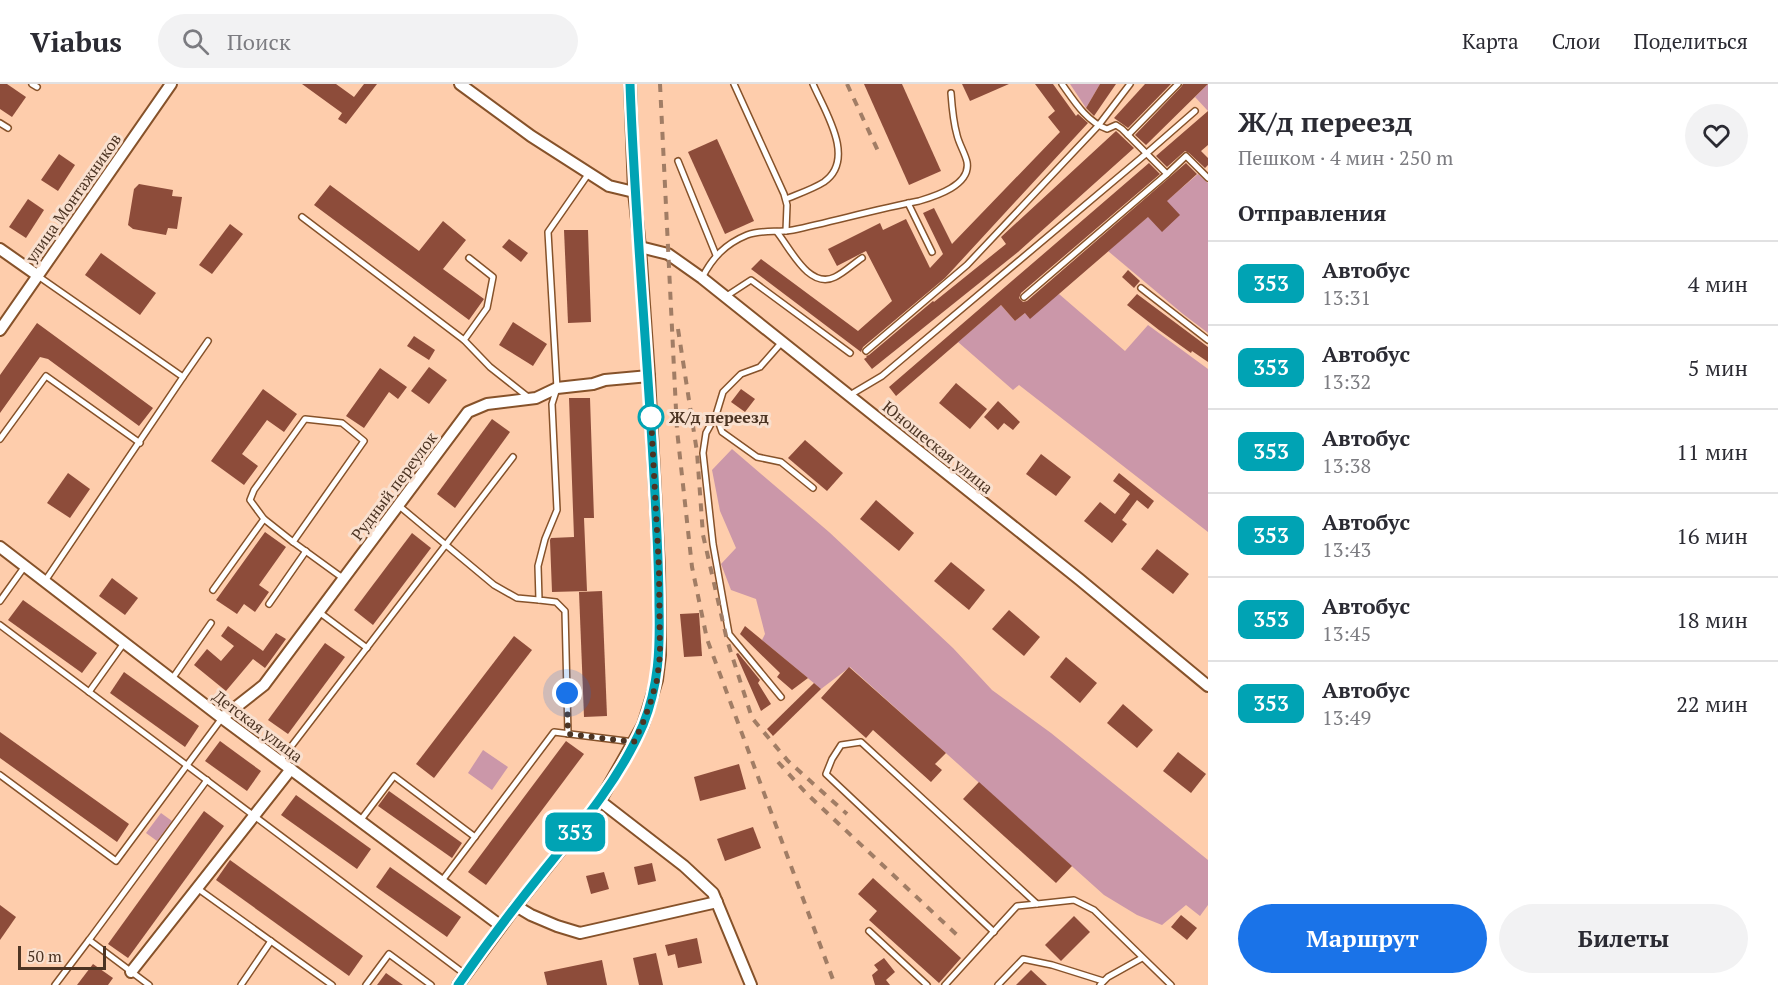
<!DOCTYPE html>
<html lang="ru">
<meta charset="utf-8">
<style>
body{margin:0;font-family:"PT Serif",serif;background:#f2f2f3;color:#2b2b33;height:100vh;display:flex;flex-direction:column;font-size:22px;white-space:nowrap}
*{box-sizing:border-box;margin:0}
p{font-size:20px;color:#7c7c81}
.icon{flex:none;width:33px;height:33px;fill:none;stroke:currentColor;stroke-width:2;stroke-linecap:round;stroke-linejoin:round}
.map{position:relative;flex:1;overflow:hidden}
.panel{display:flex;flex-direction:column;background:#fff;width:570px}
.panel>*{flex:none}
.badge{padding:0 12px;border-radius:9px;font-size:21px;line-height:39px}
.scale{position:absolute;left:18px;bottom:15px;width:88px;box-sizing:border-box;padding-left:6px;border:3px solid #4c3423;border-top:0;font-size:16px;line-height:21px;white-space:nowrap;color:#4c3423;-webkit-text-stroke:4px #f9e0cf;paint-order:stroke}
.you{position:absolute;width:30px;height:30px;margin:-15px;border:4px solid #fff;border-radius:50%;background:#1a73e8;box-shadow:0 0 0 9px #1a73e833}
.map>.badge{position:absolute;translate:-50% -50%;box-shadow:0 0 0 3px #fff}
h2{padding:0 30px;font-size:22px;line-height:54px}
.round{display:grid;place-items:center;flex:none;width:63px;height:63px;border-radius:32px;background:#f2f2f3}
.summary{display:flex;align-items:center;justify-content:space-between;height:102px;padding:0 30px}
h1{font-size:28px;font-weight:700;line-height:45px}
.primary-button{display:flex;gap:12px;margin-top:auto;padding:12px 30px}
.primary-button a{flex:1;height:69px;border-radius:36px;background:#1a73e8;color:#fff;font-size:24px;font-weight:700;line-height:69px;text-align:center}
.primary-button a+a{background:#f2f2f3;color:#2b2b33}
ul{padding:0;list-style:none}
li{display:flex;align-items:center;gap:18px;height:84px;padding:0 30px;border-top:2px solid #e1e1e2}
li div{flex:1}
li b{display:block;font-size:22px}
li em{font-style:normal}
li .badge{min-width:66px;font-weight:700;text-align:center}
header{display:flex;align-items:center;gap:36px;box-sizing:border-box;height:84px;padding:0 30px;background:#fff;border-bottom:2px solid #e1e1e2}
header strong{font-size:28px}
nav{display:flex;gap:33px;margin-inline-start:auto;font-size:21px}
.search{width:420px;height:54px;background:#f2f2f3;display:flex;align-items:center;gap:15px;box-sizing:border-box;padding:0 21px;border-radius:33px;color:#7c7c81;font-size:22px}
main{display:flex;flex:1;min-height:0}
.map>svg:first-child{display:block}
.green{fill:#cb97a9}
.building{fill:#8d4c3a}
.lines{fill:none;stroke-linecap:round;stroke-linejoin:round}
.service-casing{stroke:#86522a;stroke-width:8}
.minor-casing{stroke:#86522a;stroke-width:14}
.service{stroke:#fff;stroke-width:5}
.minor{stroke:#fff;stroke-width:10}
.rail{stroke:#a17d65;stroke-width:4;stroke-dasharray:8 8;stroke-linecap:butt}
.line-casing{stroke:#fff;stroke-width:14}
.line{stroke:#00a3b4;stroke-width:9}
.walk{stroke:#4c3423;stroke-width:6;stroke-dasharray:0 10.8}
.stop-dot{fill:#fff;stroke:#00a3b4;stroke-width:3}
.labels{text-anchor:middle;dominant-baseline:central;stroke-width:6;stroke-linejoin:round;paint-order:stroke}
.street-label{font-size:16px;fill:#4c3423;stroke:#f9e0cf}
.stop-label{font-size:16px;font-weight:bold;fill:#4c3423;stroke:#f9e0cf;text-anchor:start}
</style>
<header>
<strong>Viabus</strong>
<div class="search"><svg class="icon" aria-label="search" viewBox="0 0 24 24"><circle cx="10" cy="10" r="6"/><path d="M15 15l6 6"/></svg>Поиск</div>
<nav><a>Карта</a><a>Слои</a><a>Поделиться</a></nav>
</header>
<main>
<div class="map">
<svg width="1208" height="901" viewBox="0 0 1208 901">
<rect width="100%" height="100%" fill="#fecdac"/>
<!-- green -->
<g class="green">
<path d="M1070,0h30l-14,24z"/>
<path d="M1208,0v27l-13,-14z"/>
<path d="M1198,90l10,9v150l-25,-19 -75,-63z"/>
<path d="M1059,210l66,57 23,-26 60,44v163l-189,-147 -6,5 -55,-48 43,-37 14,16 10,-8z"/>
<path d="M732,365l97,83 124,116 39,42 59,43 157,127v45l-8,11 -14,-11 -24,20 -25,-10 -33,-20 -254,-228 -29,22 -59,-49 3,-6 -9,-35 -25,-9 -10,-26 15,-16 -16,-37 -8,-41z"/>
<path d="M483,666l25,17 -16,23 -24,-17z"/>
<path d="M161,729l11,8 -15,20 -11,-8z"/>
</g>
<!-- building -->
<g class="building">
<path d="M0,0h7l19,13 -14,20 -12,-8z"/>
<path d="M302,0h34l18,13 10,-13h13l-31,40 -8,-5 4,-6z"/>
<path d="M864,0h38l39,87 -32,14z"/>
<path d="M962,0h47l-39,17z"/>
<path d="M1035,0h18l23,32 2,-2 10,9 -143,155 -82,69 -2,5 -110,-83 10,-10 97,72 34,-30 -26,-50 -29,15 -9,-17 52,-26 3,7 23,-11 24,49 13,-14 -20,-41 11,-5 18,36 108,-112 -12,-15 7,-6z"/>
<path d="M1100,0h16l-22,32 -8,-8z"/>
<path d="M1145,0h26l-43,44 -14,-10z"/>
<path d="M1183,0h25l-62,61 -11,-10 46,-48z"/>
<path d="M1208,27v34l-7,6 7,7v7l-3,3 -16,-15 -4,-2 -18,16 -11,-11z"/>
<path d="M1116,47l18,17 -116,104 -146,117 -8,-10 3,-2 -1,-1 3,-1 64,-54 1,1 72,-58 -5,-7z"/>
<path d="M717,55l37,82 -29,13 -37,-82z"/>
<path d="M59,70l16,11 -17,26 -17,-11z"/>
<path d="M1149,79l11,11 -139,119 -2,5 4,4 4,-1 159,-138 11,11 -30,27 13,14 -18,17 -14,-15 -118,102 -5,-6 -10,8 -14,-16 -105,91 -7,-9z"/>
<path d="M139,100l34,6 -1,6 10,1 -5,32 -9,-1 -2,7 -33,-6 -5,-4 6,-36z"/>
<path d="M330,101l89,66 24,-30 23,19 -23,29 41,30 -15,21 -155,-115z"/>
<path d="M28,115l16,11 -18,28 -17,-11z"/>
<path d="M230,140l13,10 -31,40 -13,-9z"/>
<path d="M564,146h24l3,92 -23,1z"/>
<path d="M509,155l19,14 -7,9 -19,-15z"/>
<path d="M101,169l55,40 -16,22 -55,-40z"/>
<path d="M1128,186l12,11 -6,7 -12,-11z"/>
<path d="M1137,210l71,53v15l-16,-11 -1,2 -32,-23 -32,-25z"/>
<path d="M513,238l34,22 -14,22 -34,-21z"/>
<path d="M37,239l116,85 -14,18 -91,-67 -8,-2 -40,56v-38z"/>
<path d="M414,252l21,14 -6,10 -22,-14z"/>
<path d="M429,283l18,13 -18,24 -18,-13z"/>
<path d="M380,284l27,19 -9,12 -9,-7 -25,36 -18,-12z"/>
<path d="M956,299l31,26 -17,20 -31,-26z"/>
<path d="M263,305l34,25 -13,18 -17,-12 -25,34 16,12 -14,19 -33,-24z"/>
<path d="M741,305l14,10 -10,13 -14,-10z"/>
<path d="M569,314h21l4,120h-10l3,73 -35,1 -2,-52 1,-2 23,-1z"/>
<path d="M998,317l22,21 -7,8 -9,-7 -6,7 -14,-13z"/>
<path d="M492,335l18,13 -55,76 -18,-14z"/>
<path d="M805,356l38,33 -16,18 -39,-33z"/>
<path d="M1041,370l30,23 -15,19 -30,-22z"/>
<path d="M68,389l22,16 -20,29 -23,-15z"/>
<path d="M1119,389l35,28 -6,8 -11,-9 -15,20 5,4 -15,19 -28,-22 16,-19 15,12 15,-20 -17,-13z"/>
<path d="M876,416l38,33 -15,18 -39,-32z"/>
<path d="M265,448l21,15 -27,38 10,7 -14,20 -11,-8 -7,10 -21,-14z"/>
<path d="M412,449l19,15 -58,77 -19,-15z"/>
<path d="M1157,465l32,25 -16,20 -32,-25z"/>
<path d="M951,478l34,28 -16,20 -35,-29z"/>
<path d="M112,494l26,20 -13,17 -26,-19z"/>
<path d="M602,507l5,125 -23,1 -5,-125z"/>
<path d="M23,516l74,53 -15,20 -74,-53z"/>
<path d="M1009,526l31,27 -16,19 -32,-27z"/>
<path d="M699,529l3,43 -18,1 -4,-43z"/>
<path d="M228,542l35,25 13,-18 10,6 -21,29 -12,-9 -27,32 -32,-26 13,-16 14,12 13,-15 -13,-10z"/>
<path d="M745,542l17,14 46,38 -16,12 -15,-13 3,-4 -40,-39z"/>
<path d="M514,552l18,14 -98,128 -18,-14z"/>
<path d="M325,559l20,14 -57,77 -20,-14z"/>
<path d="M738,569l22,27 -2,3 13,21 -10,7 -25,-57z"/>
<path d="M1066,573l31,26 -17,20 -30,-26z"/>
<path d="M849,583l97,86 -11,11 7,6 -11,12 -58,-52 -7,8 -45,-40z"/>
<path d="M124,588l75,54 -14,21 -75,-54z"/>
<path d="M814,599l7,6 -48,47 -6,-7z"/>
<path d="M1123,620l30,26 -16,18 -30,-25z"/>
<path d="M0,648l129,92 -12,18 -117,-84z"/>
<path d="M220,657l41,30 -14,20 -42,-30z"/>
<path d="M566,657l18,13 -98,131 -18,-13z"/>
<path d="M1178,668l28,22 -15,19 -28,-22z"/>
<path d="M739,680l7,25 -46,12 -6,-24z"/>
<path d="M979,698l93,84 -16,17 -93,-84z"/>
<path d="M389,707l73,52 -10,15 -74,-52z"/>
<path d="M296,711l75,54 -14,20 -76,-54z"/>
<path d="M204,727l20,15 -96,132 -20,-14z"/>
<path d="M753,743l8,21 -36,13 -8,-22z"/>
<path d="M230,776l133,96 -14,20 -133,-96z"/>
<path d="M652,779l4,18 -18,4 -4,-18z"/>
<path d="M390,783l71,50 -14,20 -71,-50z"/>
<path d="M604,788l5,17 -18,5 -5,-18z"/>
<path d="M873,794l88,80 -22,25 -70,-63 8,-9 -19,-17z"/>
<path d="M0,821l16,12 -16,23z"/>
<path d="M1181,831l16,13 -10,12 -16,-13z"/>
<path d="M1074,832l16,16 -29,29 -16,-16z"/>
<path d="M697,854l5,25 -24,5 -3,-14 -7,2 -3,-11z"/>
<path d="M656,869l7,32h-24l-6,-27z"/>
<path d="M884,874l11,14 -9,8 4,5h-15l-3,-10 6,-5 -4,-5z"/>
<path d="M602,876l5,25h-60l-3,-13z"/>
<path d="M93,880l20,14 -5,7h-31z"/>
<path d="M1031,886l16,15h-31z"/>
<path d="M386,889l17,12h-26z"/>
</g>
<g class="lines">
<defs>
<g id="service">
<path d="M32,0l5,3"/>
<path d="M734,0l50,110 3,11 -1,26"/>
<path d="M1062,0c12,17 25,38 45,45l9,-4 6,4 45,45 19,-18 22,22"/>
<path d="M0,39l8,5"/>
<path d="M1128,51l50,-51"/>
<path d="M678,77l38,94"/>
<path d="M786,115c12,-5 27,-10 38,-17 33,-23 0,-72 -11,-98"/>
<path d="M908,119l24,49"/>
<path d="M302,133l162,123 26,27 38,30"/>
<path d="M777,148c13,16 32,58 58,45 10,-5 18,-13 27,-19"/>
<path d="M38,192l145,101 -138,204"/>
<path d="M702,194c10,-20 23,-34 45,-43 15,-6 31,-2 46,-5 42,-9 84,-21 126,-29 17,-5 52,-16 48,-39 -2,-9 -8,-18 -10,-27 -4,-14 -5,-28 -6,-42"/>
<path d="M1141,204l67,52"/>
<path d="M725,213l26,-17 99,73"/>
<path d="M1024,213l143,-123"/>
<path d="M464,256l23,-32 6,-31 -24,-19"/>
<path d="M866,267l101,-86 131,-139 32,-42"/>
<path d="M183,293l25,-36"/>
<path d="M850,311l32,-19 265,-223 48,-42"/>
<path d="M716,331l6,17 35,25 24,5 32,26"/>
<path d="M0,355l46,-63 94,67"/>
<path d="M398,421l96,80 23,13 22,2"/>
<path d="M264,435l-14,-19 4,-10 51,-71 37,4 22,18 -71,101 51,37"/>
<path d="M213,506l51,-71 29,23"/>
<path d="M0,517l25,-35"/>
<path d="M269,520l37,-53"/>
<path d="M319,528l48,36"/>
<path d="M0,541l466,350"/>
<path d="M172,595l39,-56"/>
<path d="M89,608l35,-49"/>
<path d="M781,613l-52,-63 -16,-90 -10,-91 3,-20 10,-18 7,-23 18,-18 19,-7 22,-25"/>
<path d="M568,650l-3,-123 -9,-9 -17,-2 -1,-34 7,-27 12,-29 -5,-106 5,-16 -9,-156 41,-59"/>
<path d="M280,677l233,-304"/>
<path d="M0,691l116,86 106,-143"/>
<path d="M360,737l34,-45 81,61"/>
<path d="M441,798l113,-150 80,10"/>
<path d="M197,804l135,97"/>
<path d="M869,847l58,54"/>
<path d="M994,848l-168,-158 6,-15 9,-14 20,-3 176,162 37,-4 20,10 77,75"/>
<path d="M89,856l118,-160"/>
<path d="M55,901l34,-45 60,45"/>
<path d="M241,901l30,-44"/>
<path d="M366,901l23,-31 42,31"/>
<path d="M945,901l72,-79 20,-2"/>
<path d="M998,901l25,-26 29,6 51,16"/>
<path d="M1100,901l8,-8 34,-19"/>
</g>
<g id="minor">
<path d="M460,0l71,52 78,50 25,6"/>
<path d="M640,163l28,7 34,24 377,301 129,107"/>
<path d="M0,165l37,26"/>
<path d="M0,246l171,-246"/>
<path d="M0,463l222,171 279,208"/>
<path d="M222,634l42,-33 204,-273 19,-8 49,-6 21,-10 36,-4 12,-4 44,-4"/>
<path d="M600,717l84,65 29,27 38,92"/>
<path d="M516,822l15,9 26,11 23,7 137,-31"/>
<path d="M131,888l160,-203"/>
<path d="M458,901l58,-79 84,-105 43,-76 14,-45 3,-25 -1,-86 -10,-193 -9,-129 -6,-55 -4,-108"/>
</g>
</defs>
<!-- service casing -->
<use href="#service" class="service-casing"/>
<!-- minor casing -->
<use href="#minor" class="minor-casing"/>
<!-- service -->
<use href="#service" class="service"/>
<!-- minor -->
<use href="#minor" class="minor"/>
<!-- rail -->
<g class="rail">
<path d="M660,0l17,346 15,137 15,72 128,346"/>
<path d="M847,0l32,69"/>
<path d="M678,245l19,123 6,83 24,105 25,78 36,43 59,53"/>
<path d="M778,678l28,31 151,142"/>
</g>
</g>
<g class="lines">
<defs>
<path id="line" d="M458,901c27,-39 55,-76 84,-112 38,-47 77,-93 101,-148 16,-40 17,-76 16,-119 0,-37 -2,-74 -4,-111 -7,-137 -20,-274 -25,-411"/>
</defs>
<!-- line casing -->
<use href="#line" class="line-casing"/>
<!-- line -->
<use href="#line" class="line"/>
<!-- walk -->
<path class="walk" d="M567,609l1,41 66,8 8,-17 8,-21 7,-24 3,-25 -1,-86 -8,-152"/>
</g>
<!-- markers -->
<circle class="stop-dot" cx="651" cy="333" r="12"/>
<g class="labels">
<!-- street labels -->
<g class="street-label">
<text transform="translate(73 114) rotate(-55)">улица Монтажников</text>
<text transform="translate(938 363) rotate(39)">Юношеская улица</text>
<text transform="translate(394 402) rotate(-53)">Рудный переулок</text>
<text transform="translate(258 642) rotate(37)">Детская улица</text>
</g>
<!-- stop labels -->
<g class="stop-label">
<text x="669" y="333">Ж/д переезд</text>
</g>
</g>
</svg>
<div class="scale">50 m</div>
<div class="you" style="left:567px;top:609px"></div>
<b class="badge" style="left:575px;top:748px;background:#00a3b4;color:#fff">353</b>
</div>
<section class="panel">
<div class="summary"><div><h1>Ж/д переезд</h1><p>Пешком · 4 мин · 250 m</p></div><a class="round"><svg class="icon" aria-label="heart" viewBox="0 0 24 24"><path d="M12 20l-8-8c-3-5 5-10 8-4 3-6 11-1 8 4z"/></svg></a></div>
<h2>Отправления</h2>
<ul>
<li><span class="badge" style="background:#00a3b4;color:#fff">353</span><div><b>Автобус</b><p>13:31</p></div><em>4 мин</em></li>
<li><span class="badge" style="background:#00a3b4;color:#fff">353</span><div><b>Автобус</b><p>13:32</p></div><em>5 мин</em></li>
<li><span class="badge" style="background:#00a3b4;color:#fff">353</span><div><b>Автобус</b><p>13:38</p></div><em>11 мин</em></li>
<li><span class="badge" style="background:#00a3b4;color:#fff">353</span><div><b>Автобус</b><p>13:43</p></div><em>16 мин</em></li>
<li><span class="badge" style="background:#00a3b4;color:#fff">353</span><div><b>Автобус</b><p>13:45</p></div><em>18 мин</em></li>
<li><span class="badge" style="background:#00a3b4;color:#fff">353</span><div><b>Автобус</b><p>13:49</p></div><em>22 мин</em></li>
</ul>
<div class="primary-button"><a>Маршрут</a><a>Билеты</a></div>
</section>
</main>
